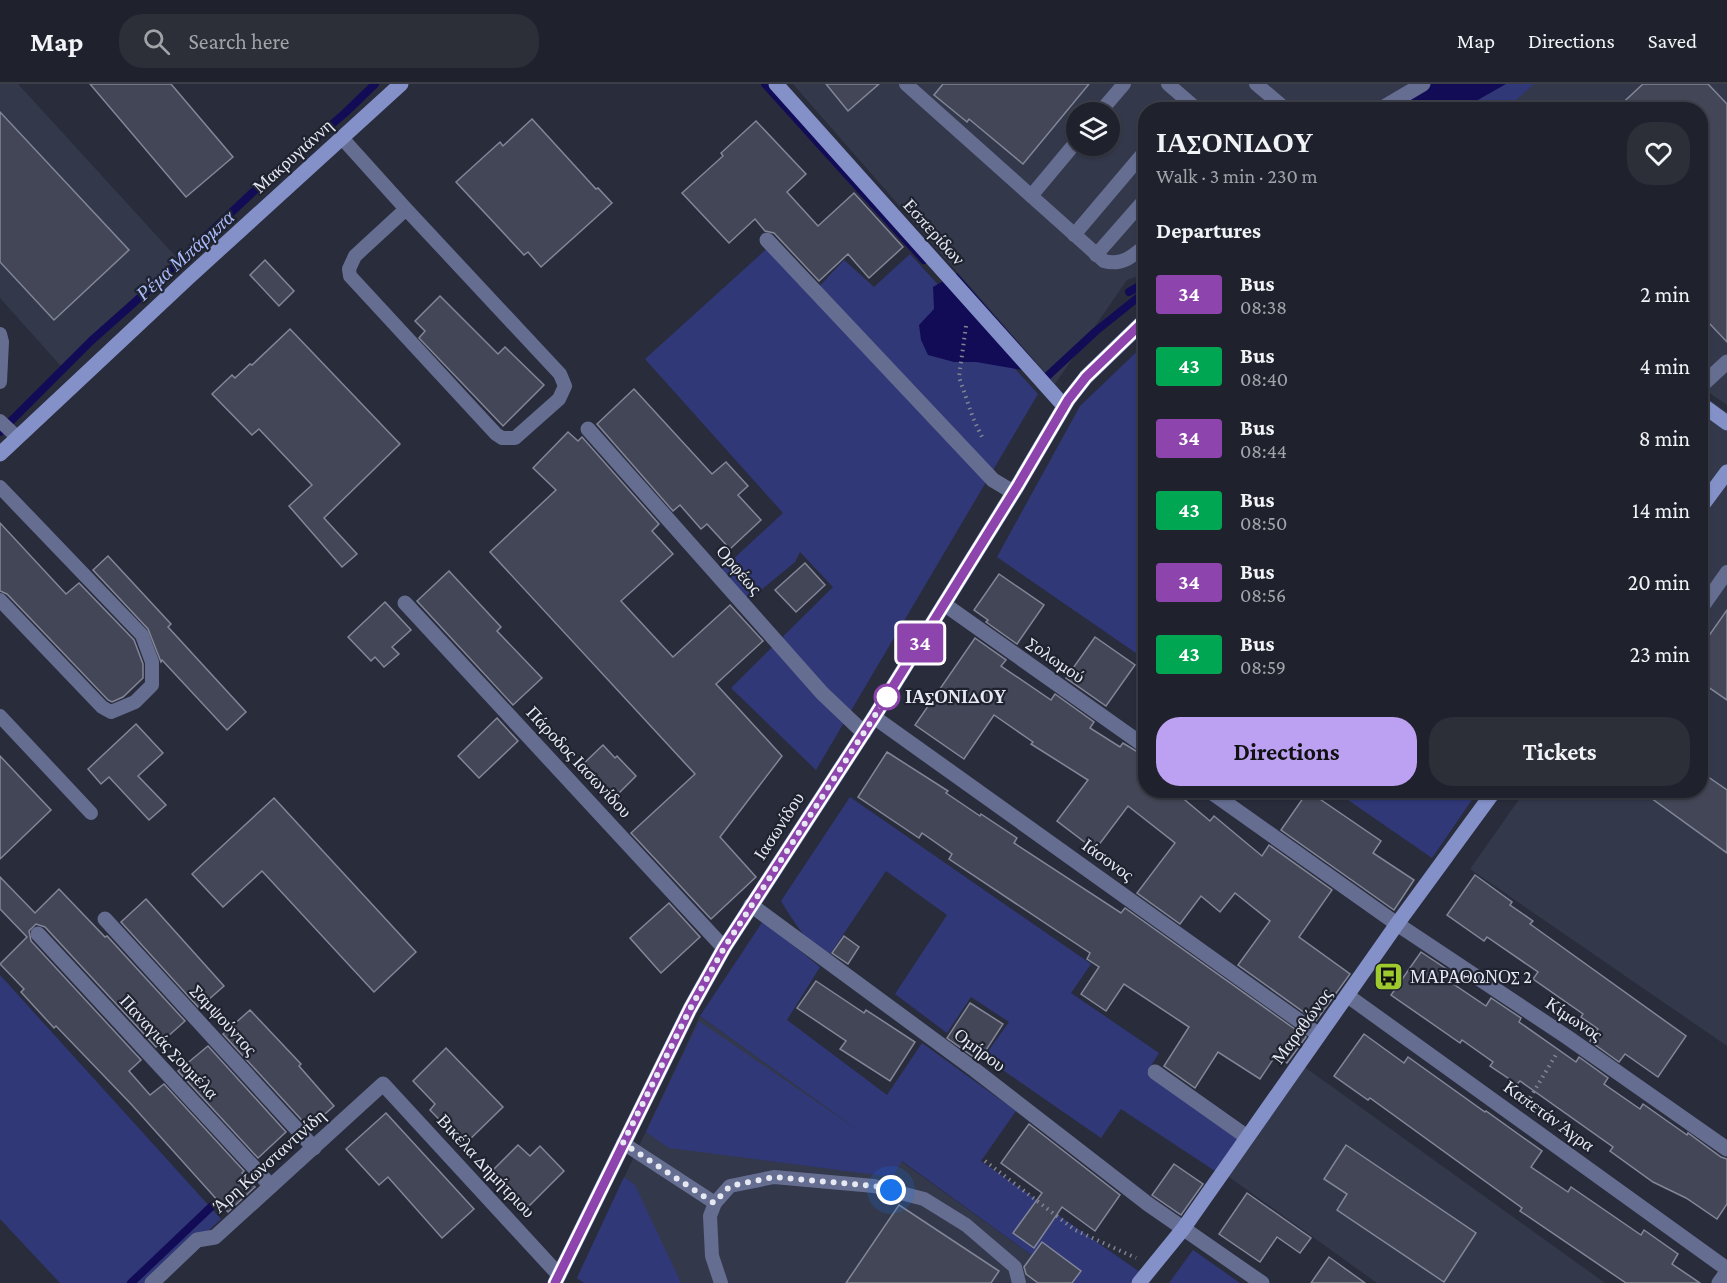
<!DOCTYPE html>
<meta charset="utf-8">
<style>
body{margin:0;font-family:"Crimson Pro",serif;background:#2c2e38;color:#f1f3f6;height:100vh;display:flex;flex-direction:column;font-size:22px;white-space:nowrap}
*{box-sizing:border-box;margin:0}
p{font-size:20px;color:#a1a3a9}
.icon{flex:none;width:33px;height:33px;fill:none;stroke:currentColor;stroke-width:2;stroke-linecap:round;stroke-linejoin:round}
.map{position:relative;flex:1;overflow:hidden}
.sheet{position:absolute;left:1138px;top:18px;width:570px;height:696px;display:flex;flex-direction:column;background:#1f212c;border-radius:24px;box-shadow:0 2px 4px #0004,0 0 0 2px #3c3e48}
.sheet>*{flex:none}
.badge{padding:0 12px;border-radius:4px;font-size:21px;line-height:39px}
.tools{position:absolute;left:1066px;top:18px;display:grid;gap:12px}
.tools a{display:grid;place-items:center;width:54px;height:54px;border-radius:50%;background:#1f212c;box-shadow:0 2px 4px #0004,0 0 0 2px #3c3e48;font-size:30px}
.you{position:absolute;width:30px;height:30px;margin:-15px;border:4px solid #fff;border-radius:50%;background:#1a73e8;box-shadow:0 0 0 9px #1a73e833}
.map>.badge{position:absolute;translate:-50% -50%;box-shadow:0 0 0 3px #fff}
h2{padding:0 18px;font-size:22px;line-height:54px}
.round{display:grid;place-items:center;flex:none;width:63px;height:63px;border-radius:24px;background:#2c2e38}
.headline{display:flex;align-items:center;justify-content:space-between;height:102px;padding:0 18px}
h1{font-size:28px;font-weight:700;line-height:45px}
.primary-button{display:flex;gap:12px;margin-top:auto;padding:12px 18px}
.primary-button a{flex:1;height:69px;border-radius:24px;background:#bca0f2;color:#111;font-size:24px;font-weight:700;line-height:69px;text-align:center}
.primary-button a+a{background:#2c2e38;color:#f1f3f6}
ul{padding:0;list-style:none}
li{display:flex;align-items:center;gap:18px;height:72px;padding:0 18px}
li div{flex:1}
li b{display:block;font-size:22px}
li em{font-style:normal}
li .badge{min-width:66px;font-weight:700;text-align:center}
header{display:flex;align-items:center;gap:36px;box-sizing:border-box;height:84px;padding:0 30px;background:#1f212c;border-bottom:2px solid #3c3e48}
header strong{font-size:28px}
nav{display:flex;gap:33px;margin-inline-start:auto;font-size:21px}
.search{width:420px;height:54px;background:#2c2e38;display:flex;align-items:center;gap:15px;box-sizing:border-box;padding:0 21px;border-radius:24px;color:#a1a3a9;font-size:22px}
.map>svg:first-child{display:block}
.built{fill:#33384b;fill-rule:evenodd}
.green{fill:#303878}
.water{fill:#120c57}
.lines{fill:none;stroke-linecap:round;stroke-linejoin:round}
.stream{stroke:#120c57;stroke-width:8}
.building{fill:#434656;stroke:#828698;stroke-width:1.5}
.path{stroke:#828591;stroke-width:4;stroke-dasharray:1.5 4.5;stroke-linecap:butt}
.lane{stroke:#656d91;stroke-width:14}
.street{stroke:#656d91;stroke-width:15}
.secondary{stroke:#8491c9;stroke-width:15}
.line-casing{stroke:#fff;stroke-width:14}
.line{stroke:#8e44ad;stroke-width:9}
.walk{stroke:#e6e9f2;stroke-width:6;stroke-dasharray:0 10.8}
.stop-dot{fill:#fff;stroke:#8e44ad;stroke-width:3}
.labels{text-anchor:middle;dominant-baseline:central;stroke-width:4.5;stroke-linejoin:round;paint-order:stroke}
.street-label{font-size:18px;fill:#e6e9f2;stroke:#1f2330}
.stop-label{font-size:18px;font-weight:bold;fill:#e6e9f2;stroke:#1f2330;text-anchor:start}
.poi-label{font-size:18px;fill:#e6e9f2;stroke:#1f2330;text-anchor:start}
.water-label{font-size:20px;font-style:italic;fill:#acbbfb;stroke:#1f2330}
</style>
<header>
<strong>Map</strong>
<div class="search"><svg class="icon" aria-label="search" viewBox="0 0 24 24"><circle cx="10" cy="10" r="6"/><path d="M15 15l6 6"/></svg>Search here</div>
<nav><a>Map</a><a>Directions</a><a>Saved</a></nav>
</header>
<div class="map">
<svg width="1727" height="1199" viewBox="0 0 1727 1199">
<rect width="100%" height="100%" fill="#292c3b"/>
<!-- built -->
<g class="built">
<path d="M0,0h18l159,174 -116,108 -61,-68z"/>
<path d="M793,0h934v321l-26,-18v-277h-555v163l-19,7 -72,104zM1077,28h33v34h-33z"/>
<path d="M1701,310l26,18v634l-257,-177 55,-78 176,-1z"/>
<path d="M700,932l370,267h-486l-7,-5z"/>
<path d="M1299,979l306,220h-228l-155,-111z"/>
</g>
<!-- green -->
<g class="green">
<path d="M1463,0h71l-28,25 -74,1z"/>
<path d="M772,160l42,48 30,-32 30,27 36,-33 128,140 -222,376 -85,-82 102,-101 -33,-35 -5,10 -52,43 -26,-31 66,-61 -138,-154z"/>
<path d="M1146,259v317l-149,-103 83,-151z"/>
<path d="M1335,707h143l-46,67z"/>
<path d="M850,713l241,167 -20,29 88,60 -12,19 91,66 -23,33 -94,-62 -20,29 -117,-81 25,-35 -38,-25 -24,36 -52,-39 52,-79 -61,-44 -56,83c-20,-4 -39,-37 -49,-53z"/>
<path d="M763,837l57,46 -33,53 100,75 35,-52 94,68 -35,50 163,114 -5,8h-69l-168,-122 -10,16 -223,-29 -23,-16 53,-111 163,112 -162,-117z"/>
<path d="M0,891l221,244 -70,64h-91l-60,-64z"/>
<path d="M624,1093l11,8 46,98h-97l-7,-5z"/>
<path d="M1193,1166l47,33h-71z"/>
</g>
<!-- water -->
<g class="water">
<path d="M1410,0h96l-44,25 -97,1z"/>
<path d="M957,189l78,89 -7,9 -52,-9h-22l-26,-7 -7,-15 -2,-15 15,-16 -1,-22z"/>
</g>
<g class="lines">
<!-- stream -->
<g class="stream">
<path d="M765,0l159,176"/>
<path d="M1129,208l17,-10"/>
<path d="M1041,298l55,-51 50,-40"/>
<path d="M0,348l91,-91 72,-64 90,-85 92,-79 30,-29"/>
<path d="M131,1199l81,-77"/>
</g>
</g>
<!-- building -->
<g class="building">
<path d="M90,0h81l62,73 -47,40z"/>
<path d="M826,0h53l-31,27z"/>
<path d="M943,0h146l-66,80 -54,-45 -2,3 -33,-27z"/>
<path d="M1643,0h65l19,20v238l-17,-18 -9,9v-223h-86z"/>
<path d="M0,28l129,138 -75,70 -54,-58z"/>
<path d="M532,35l64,70 2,-1 14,15 -71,64 -13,-15 -4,3 -68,-73 44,-40 3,4z"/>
<path d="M756,37l50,53 -19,18 31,34 36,-33 49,54 -34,31 -21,-24 -29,27 -45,-48 -9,-2 -10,-12 -26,24 -47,-50 41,-37 -2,-3z"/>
<path d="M265,176l29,31 -15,15 -29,-31z"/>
<path d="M440,212l58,58 7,-7 39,38 -41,41 -84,-88 6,-7 -10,-10z"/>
<path d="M290,245l110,115 -76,74 33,36 -15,13 -53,-61 23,-21 -53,-56 -7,6 -40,-41 20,-19 3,3 15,-14 2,1z"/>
<path d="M634,305l78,85 14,-12 22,24 -10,9 23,25 -31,29 -23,-25 -6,5 -21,-24 -7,6 -76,-87z"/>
<path d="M568,348l10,9 4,-4 77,87 -7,7 21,23 -52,47 52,56 57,-52 33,36 -47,43 66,72 -62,81 36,40 -45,42 -80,-86 64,-59 -205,-222 66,-62 -23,-22z"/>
<path d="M0,439l66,71 13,-11 55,57 9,24v14l-20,19 -11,5 -4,-2 -101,-106 -7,-3z"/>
<path d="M108,472l63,68 -3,3 78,85 -19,18 -65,-70 -1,2 -13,-33 -55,-59z"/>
<path d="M805,479l20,22 -29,27 -21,-22z"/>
<path d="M449,487l52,56 -4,4 45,47 -29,27 -96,-104z"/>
<path d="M999,490l45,31 -27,39 -31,-22 2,-2 -14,-10z"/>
<path d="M385,518l26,28 -19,17 7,7 -15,13 -9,-10 -4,4 -23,-24z"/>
<path d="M1727,526v90l-26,-18v-35z"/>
<path d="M1095,553l40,28 -29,41 -40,-28z"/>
<path d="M975,554l31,22 -5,6 50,34 4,-6 39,28 -4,6 30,19 3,-4 23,14v33h27l37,31 4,-5 48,40 7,-11 63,45 -33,47 51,37 -34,47 -78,-56 32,-44 -35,-28 -15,19 -19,-16 -21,28 -43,-31 38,-50 -47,-37 -33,44 -38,-29 31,-41 -57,-36 2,-2 -39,-27 -30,44 -49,-34z"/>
<path d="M497,634l21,23 -39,37 -21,-22z"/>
<path d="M136,640l27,29 -25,23 28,29 -17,15 -40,-43 -8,7 -13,-15z"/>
<path d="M603,661l12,13 2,-2 19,20 -24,24 -32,-33z"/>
<path d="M887,668l61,39 -2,2 34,23 1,-2 36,24 -3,5 107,70 4,-5 181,129 -19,26 -11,-8 -16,24 -42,-27 -23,36 -31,-22 25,-39 -65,-43 -18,27 -25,-17 18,-27 -12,-8 3,-6 -141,-94 3,-5 -30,-21 -3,5 -61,-41z"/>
<path d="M0,672l51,54 -51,49z"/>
<path d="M1701,688l26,18v63l-87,-63h61z"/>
<path d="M1308,707l73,50 -8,12 41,27 -20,30 -113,-80z"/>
<path d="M274,714l142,154 -42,40 -112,-121 -39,36 -31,-33z"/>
<path d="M1475,791l37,27 -2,3 23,16 -3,3 156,112 -28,41 -33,-23 -6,8 -29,-21 8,-12 -17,-12 2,-3 -50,-35 5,-7 -51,-35 -3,4 -37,-26z"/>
<path d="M0,793l35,36 24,-24 46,48 2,-1 78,85 -29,26 -111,-120 -9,-3 -7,7 2,10 110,119 -12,11 21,24 14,-11 80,87 -2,2 13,14 -27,25 -97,-108 -75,-78 -2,2 -33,-36 3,-3 -24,-25 27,-27 -27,-28z"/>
<path d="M146,815l78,87 -25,22 -78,-86z"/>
<path d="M669,819l31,34 -39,36 -31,-35z"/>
<path d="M844,852l15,11 -11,17 -16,-11z"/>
<path d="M1421,868l33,22 -5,7 37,25 5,-8 30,20 -2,4 57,40 3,-5 29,21 -4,6 36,25 3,-5 44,31 1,-2 33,24 6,2v45l-10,15 -31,-21 -33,-16 -43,-31 3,-4 -93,-66 -3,3 -27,-18 3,-4 -31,-22 -2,3 -69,-48z"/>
<path d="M816,897l48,32 2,-3 49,32 -25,39 -50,-32 6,-8 -49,-33z"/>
<path d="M970,919l33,21 -24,37 -32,-23z"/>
<path d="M250,926l51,54 -2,2 35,40 -25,22 -86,-94z"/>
<path d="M1364,950l40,29 4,-6 77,55 1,-1 56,40 -11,16 37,25 3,-5 70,48 3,-5 34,24 -6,10 28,19h-74l-106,-72 2,-3 -152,-110 -2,2 -34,-24z"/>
<path d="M208,962l78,86 -28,26 -80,-87z"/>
<path d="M446,964l57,59 -39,38 -34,-35 5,-6 -22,-23z"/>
<path d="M386,1029l88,96 -32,29 -54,-61 -9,8 -33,-36z"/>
<path d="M1029,1040l91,71 -25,36 -33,-24 -28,41 -21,-15 29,-40 -41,-30z"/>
<path d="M518,1061l12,11 10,-10 24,25 -39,39 -36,-36z"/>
<path d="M1346,1061l130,88 -32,49 -107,-72 10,-16 -23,-15z"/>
<path d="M1174,1080l29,20 -22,31 -29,-20z"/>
<path d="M1247,1109l64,45 -11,15 -23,-16 -17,25 -41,-28z"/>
<path d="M899,1121l100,66 -8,12h-145z"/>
<path d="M1042,1158l39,29 -9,12h-34l-12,-9 -2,-7z"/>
<path d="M1329,1173l36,26h-54z"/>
</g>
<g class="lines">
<!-- path -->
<g class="path">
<path d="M966,242l-7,51 14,41 10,21"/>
<path d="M1527,1019l30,-50"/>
<path d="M985,1077l90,69 61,28"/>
</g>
<!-- lane -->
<g class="lane">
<path d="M906,0l198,177c18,5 29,-5 42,-16"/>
<path d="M1168,0l30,26"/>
<path d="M1256,0l31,26"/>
<path d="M1100,28l24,-28"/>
<path d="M342,54l64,71 154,165 5,12 -6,13 -44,39h-13l-6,-4 -146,-158 -1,-7 6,-13 51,-47"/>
<path d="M1031,112l46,-55"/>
<path d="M1074,151l72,-85"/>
<path d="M1096,171l50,-57"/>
<path d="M0,250l2,8 -2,40"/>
<path d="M0,337l17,16"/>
<path d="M0,403l142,148 10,27v23l-17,17 -24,10 -9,-5 -102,-107"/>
<path d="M1701,525l26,-37"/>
<path d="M0,632l91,97"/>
<path d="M623,1059l92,60"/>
<path d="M721,1199l-9,-27 -2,-40 5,-13 15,-17 44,-9 100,9 50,13 42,26 49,42 4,16"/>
</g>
<!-- street -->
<g class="street">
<path d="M1379,26l44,-26"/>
<path d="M767,156l226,240 20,12"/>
<path d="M1701,302l26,-24"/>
<path d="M588,345l234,264 42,40"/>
<path d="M405,519l319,345"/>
<path d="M944,520l202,143"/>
<path d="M874,633l445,318"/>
<path d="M1208,706l189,134 170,113 160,112"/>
<path d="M751,821l224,165 173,134 114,79"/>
<path d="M105,835l209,229"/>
<path d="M38,850l233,252"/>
<path d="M1348,912l379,273"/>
<path d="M1155,988l92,65"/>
<path d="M152,1199l45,-43 18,-3 168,-153 176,191"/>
<path d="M1719,1199l8,-11"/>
</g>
<!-- secondary -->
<g class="secondary">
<path d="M776,0l288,322"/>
<path d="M1701,320l26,19"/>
<path d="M0,370l189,-177 212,-193"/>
<path d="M1701,423l26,-35"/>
<path d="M555,1199l135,-274 34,-61 150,-231 144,-232 50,-85 18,-23 60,-58"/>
<path d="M1139,1199l44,-54 214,-305 98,-134"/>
</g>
</g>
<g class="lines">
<defs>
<path id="line" d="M555,1199l135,-274 34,-61 150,-231 144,-232 50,-85 18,-23 60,-58"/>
</defs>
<!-- line casing -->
<use href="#line" class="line-casing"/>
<!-- line -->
<use href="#line" class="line"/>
<!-- walk -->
<path class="walk" d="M887,613l-163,251 -34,61 -67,134 91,60 16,-17 44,-9 100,9 17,4"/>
</g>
<!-- icons -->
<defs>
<symbol id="bus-square" viewBox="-11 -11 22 22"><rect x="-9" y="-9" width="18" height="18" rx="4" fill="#9fca2d" stroke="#1f2330"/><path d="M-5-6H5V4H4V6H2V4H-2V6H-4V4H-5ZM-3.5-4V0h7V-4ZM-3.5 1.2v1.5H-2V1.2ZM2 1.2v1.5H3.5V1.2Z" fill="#111"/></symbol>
</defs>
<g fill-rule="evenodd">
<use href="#bus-square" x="1372" y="876" width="33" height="33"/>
</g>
<!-- markers -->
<circle class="stop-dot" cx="887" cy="613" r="12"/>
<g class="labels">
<!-- street labels -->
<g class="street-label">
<text transform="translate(293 72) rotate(-42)">Μακρυγιάννη</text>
<text transform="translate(934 148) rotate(48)">Εσπερίδων</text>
<text transform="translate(739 486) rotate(49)">Ορφέως</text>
<text transform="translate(1056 576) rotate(35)">Σολωμού</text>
<text transform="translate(579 678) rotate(47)">Πάροδος Ιασωνίδου</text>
<text transform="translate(779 742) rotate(-57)">Ιασωνίδου</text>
<text transform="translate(1108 776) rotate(36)">Ιάσονος</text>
<text transform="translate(1574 935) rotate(34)">Κίμωνος</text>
<text transform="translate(224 936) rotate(48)">Σαμψούντος</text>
<text transform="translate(1302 942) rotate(-54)">Μαραθώνος</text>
<text transform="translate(169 963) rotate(47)">Παναγιάς Σουμέλα</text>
<text transform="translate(980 966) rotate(37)">Ομήρου</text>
<text transform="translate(1549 1032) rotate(36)">Καπετάν Άγρα</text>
<text transform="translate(269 1077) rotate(-42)">Άρη Κωνσταντινίδη</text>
<text transform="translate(486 1082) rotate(47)">Βικέλα Δημήτριου</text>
</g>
<!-- stop labels -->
<g class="stop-label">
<text x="905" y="613">ΙΑΣΟΝΙΔΟΥ</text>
</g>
<!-- poi labels -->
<g class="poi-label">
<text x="1410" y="893">ΜΑΡΑΘΩΝΟΣ 2</text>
</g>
<!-- water labels -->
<g class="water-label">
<text transform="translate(185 171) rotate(-42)">Ρέμα Μπάρμπα</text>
</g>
</g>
</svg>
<div class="tools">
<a><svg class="icon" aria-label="layers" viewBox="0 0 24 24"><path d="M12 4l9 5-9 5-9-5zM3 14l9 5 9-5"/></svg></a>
</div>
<div class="you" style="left:891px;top:1106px"></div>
<b class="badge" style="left:920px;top:559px;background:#8e44ad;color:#fff">34</b>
<section class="sheet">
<div class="headline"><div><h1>ΙΑΣΟΝΙΔΟΥ</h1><p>Walk · 3 min · 230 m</p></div><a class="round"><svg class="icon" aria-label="heart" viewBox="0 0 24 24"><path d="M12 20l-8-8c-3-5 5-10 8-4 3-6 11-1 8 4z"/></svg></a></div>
<h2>Departures</h2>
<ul>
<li><span class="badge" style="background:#8e44ad;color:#fff">34</span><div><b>Bus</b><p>08:38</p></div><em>2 min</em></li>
<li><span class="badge" style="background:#00a651;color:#fff">43</span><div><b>Bus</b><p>08:40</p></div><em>4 min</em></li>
<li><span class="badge" style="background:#8e44ad;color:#fff">34</span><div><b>Bus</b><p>08:44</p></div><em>8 min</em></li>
<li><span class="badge" style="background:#00a651;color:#fff">43</span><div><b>Bus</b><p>08:50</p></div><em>14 min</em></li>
<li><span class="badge" style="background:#8e44ad;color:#fff">34</span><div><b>Bus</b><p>08:56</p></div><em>20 min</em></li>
<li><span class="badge" style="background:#00a651;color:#fff">43</span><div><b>Bus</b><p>08:59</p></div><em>23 min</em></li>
</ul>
<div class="primary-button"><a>Directions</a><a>Tickets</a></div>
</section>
</div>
